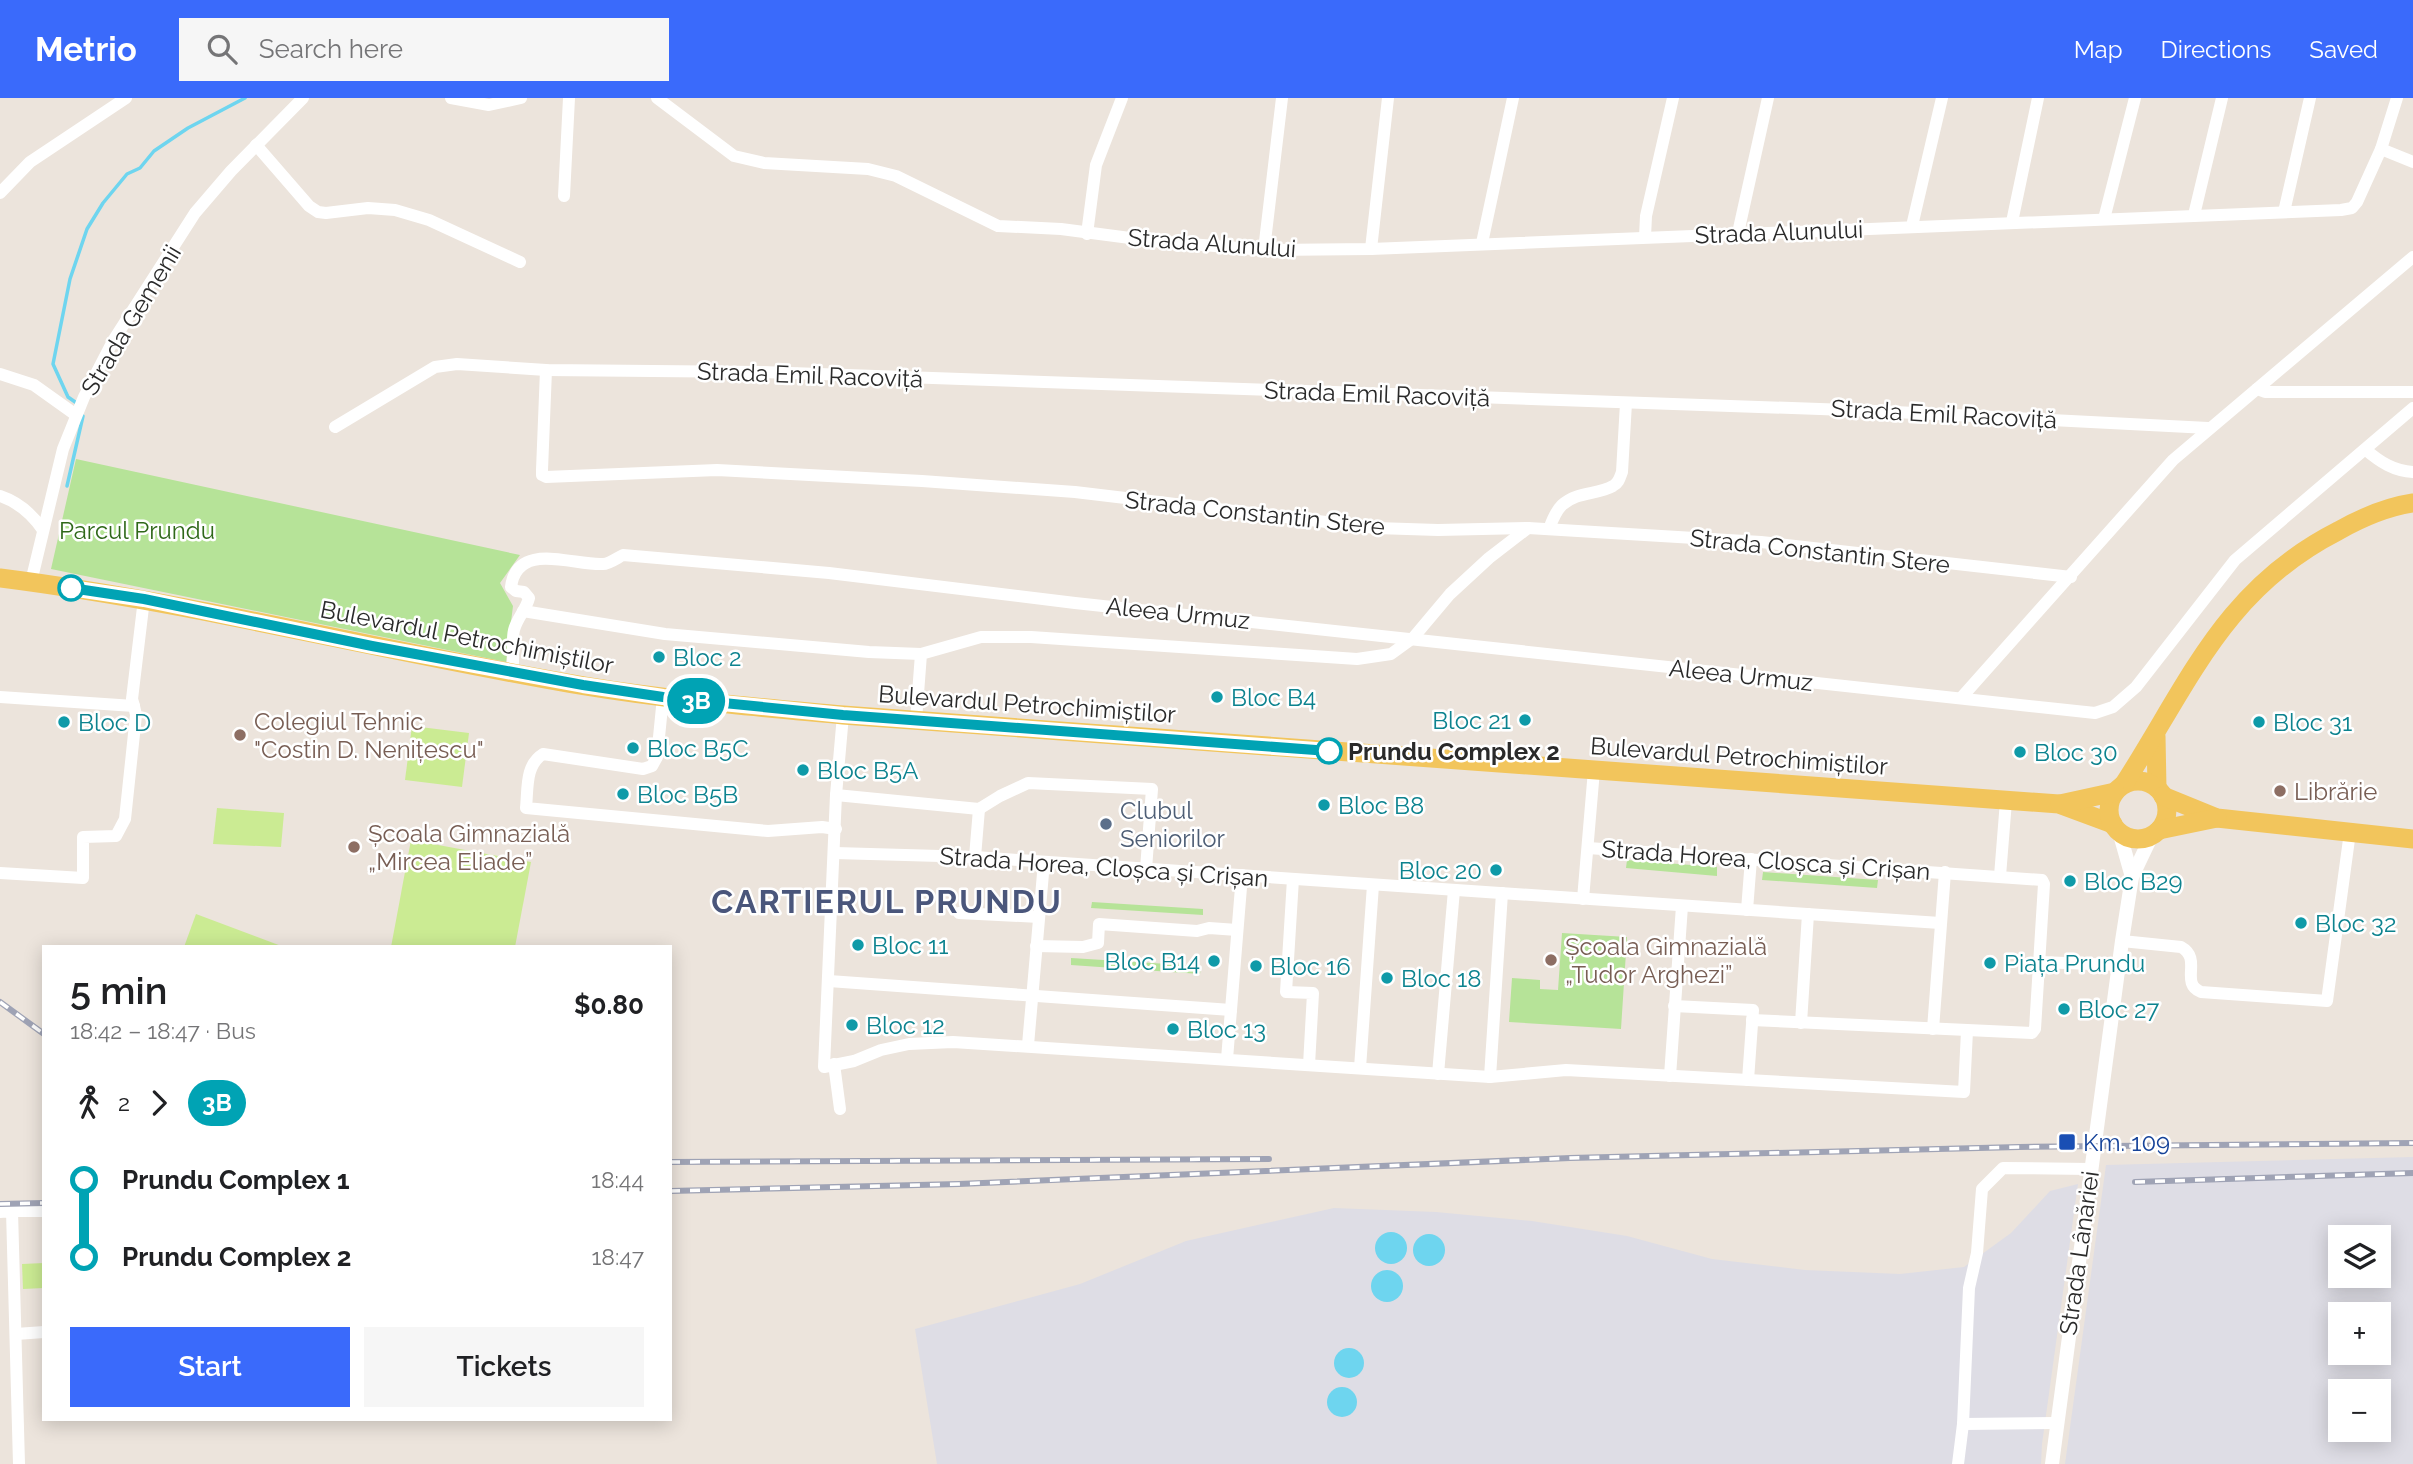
<!DOCTYPE html>
<meta charset="utf-8">
<style>
body{margin:0;font-family:Raleway,sans-serif;background:#f6f6f6;color:#202124;height:100vh;display:flex;flex-direction:column;font-size:26px;white-space:nowrap}
*{box-sizing:border-box;margin:0}
p{font-size:23px;color:#757577}
.icon{flex:none;width:38px;height:38px;fill:none;stroke:currentColor;stroke-width:2;stroke-linecap:round;stroke-linejoin:round}
.map{position:relative;flex:1;overflow:hidden}
.drawer{position:absolute;left:42px;top:847px;width:630px;height:476px;display:flex;flex-direction:column;background:#fff;border-radius:0px;box-shadow:0 4px 18px #0003}
.drawer>*{flex:none}
.badge{padding:0 14px;border-radius:23px;font-size:24px;line-height:46px}
.controls{position:absolute;left:2328px;top:1127px;display:grid;gap:14px}
.controls a{display:grid;place-items:center;width:63px;height:63px;border-radius:0px;background:#fff;box-shadow:0 4px 18px #0003;font-size:35px}
.map>.badge{position:absolute;translate:-50% -50%;box-shadow:0 0 0 4px #fff}
.legs{display:flex;align-items:center;gap:10px;height:77px;padding:0 28px;font-size:23px}
.legs p{margin-inline-start:auto}
.overview{display:flex;align-items:center;justify-content:space-between;height:119px;padding:0 28px}
h1{font-size:38px;font-weight:600;line-height:52px}
.button{display:flex;gap:14px;margin-top:auto;padding:14px 28px}
.button a{flex:1;height:80px;border-radius:0px;background:#3a6afb;color:#fff;font-size:28px;font-weight:600;line-height:80px;text-align:center}
.button a+a{background:#f6f6f6;color:#202124}
ul{padding:0 28px;list-style:none}
li{display:flex;align-items:center;gap:24px;height:77px;font-size:26px}
li i{display:grid;place-items:center;width:10px;height:100%;margin:0 9px;background:currentColor}
li i::after{content:'';width:18px;height:18px;margin:-9px;border:5px solid;border-radius:50%;background:#fff}
li p{margin-inline-start:auto}
li:first-child i{background:linear-gradient(#0000 50%,currentColor 0)}
li:last-child i{background:linear-gradient(currentColor 50%,#0000 0)}
header{display:flex;align-items:center;gap:42px;box-sizing:border-box;height:98px;padding:0 35px;background:#3a6afb;color:#fff}
header strong{font-size:33px}
nav{display:flex;gap:38px;margin-inline-start:auto;font-size:24px}
.search{width:490px;height:63px;background:#f6f6f6;display:flex;align-items:center;gap:18px;box-sizing:border-box;padding:0 24px;border-radius:0px;color:#757577;font-size:26px}
.map>svg:first-child{display:block}
.industrial{fill:#dedde5;fill-rule:evenodd}
.green{fill:#b6e398}
.pitch{fill:#cbeb93}
.water{fill:#6ed5ef}
.lines{fill:none;stroke-linecap:round;stroke-linejoin:round}
.stream{stroke:#6ed5ef;stroke-width:3.5}
.minor{stroke:#fff;stroke-width:12}
.tertiary{stroke:#fff;stroke-width:14}
.primary{stroke:#f2c55c;stroke-width:19}
.rail-casing{stroke:#9fa3b5;stroke-width:6}
.rail{stroke:#fff;stroke-width:3.5;stroke-dasharray:10;stroke-linecap:butt}
.line-1-casing{stroke:#fff;stroke-width:16}
.line-1{stroke:#00a3b4;stroke-width:10}
.stop-1-dot{fill:#fff;stroke:#00a3b4;stroke-width:3.5}
.culture-dot{fill:#0f9aa8;stroke:#fff;stroke-width:2.5}
.education-dot{fill:#8d6e63;stroke:#fff;stroke-width:2.5}
.service-dot{fill:#5c6f8a;stroke:#fff;stroke-width:2.5}
.transit-dot{fill:#1a4fb4;stroke:#fff;stroke-width:2.5}
.labels{text-anchor:middle;dominant-baseline:central;stroke-width:5;stroke-linejoin:round;paint-order:stroke}
.street-label{font-size:24px;fill:#2a2a2a;stroke:#fff}
.park-label{font-size:24px;fill:#2f6819;stroke:#fff}
.culture-label{font-size:24px;fill:#0d838f;stroke:#fff;text-anchor:start}
.education-label{font-size:24px;fill:#785e54;stroke:#fff;text-anchor:start}
.stop-label{font-size:24px;font-weight:bold;fill:#2a2a2a;stroke:#fff;text-anchor:start}
.service-label{font-size:24px;fill:#4e5e75;stroke:#fff;text-anchor:start}
.transit-label{font-size:24px;fill:#164399;stroke:#fff;text-anchor:start}
.district-label{font-size:32px;font-weight:bold;letter-spacing:2px;fill:#4a567b;stroke:#fff}
</style>
<header>
<strong>Metrio</strong>
<div class="search"><svg class="icon" aria-label="search" viewBox="0 0 24 24"><circle cx="10" cy="10" r="6"/><path d="M15 15l6 6"/></svg>Search here</div>
<nav><a>Map</a><a>Directions</a><a>Saved</a></nav>
</header>
<div class="map">
<svg width="2413" height="1366" viewBox="0 0 2413 1366">
<rect width="100%" height="100%" fill="#ece4dc"/>
<!-- industrial -->
<g class="industrial">
<path d="M2413,1059v307h-348l41,-299zM2340,1139h38v39h-38zM2340,1216h38v39h-38zM2340,1293h38v39h-38z"/>
<path d="M2078,1086l-36,260 -1,20h-1104l-22,-135 165,-45 106,-43 148,-33 102,4 96,9 95,15 85,23 93,11 95,4 64,-7 47,-34 39,-42z"/>
</g>
<!-- green -->
<g class="green">
<path d="M76,361l444,96 -20,28 13,23 -7,56 -455,-93z"/>
<path d="M1627,762l90,7v9l-91,-8z"/>
<path d="M1763,774l115,8 -1,8 -115,-8z"/>
<path d="M1092,804l111,7v6l-112,-7z"/>
<path d="M1562,835l65,4 -6,92 -112,-7 3,-44 28,2v9l18,1z"/>
<path d="M1071,860l130,8 -1,8 -129,-9z"/>
</g>
<!-- pitch -->
<g class="pitch">
<path d="M412,628l57,7 -7,54 -57,-7z"/>
<path d="M217,710l67,5 -3,34 -68,-3z"/>
<path d="M411,742l120,22 -16,85h-124z"/>
<path d="M196,816l88,33h-100z"/>
<path d="M44,1165v25l-21,1 -1,-25z"/>
</g>
<!-- water -->
<g class="water">
<circle cx="1391" cy="1150" r="16"/>
<circle cx="1429" cy="1152" r="16"/>
<circle cx="1387" cy="1188" r="16"/>
<circle cx="1349" cy="1265" r="15"/>
<circle cx="1342" cy="1304" r="15"/>
</g>
<g class="lines">
<!-- stream -->
<g class="stream">
<path d="M78,306l-10,-7 -15,-33 17,-85 17,-50 16,-26 24,-29 13,-6 14,-17 34,-23 57,-30"/>
<path d="M67,388l16,-70"/>
</g>
<!-- minor -->
<g class="minor">
<path d="M451,0l38,7 32,-7"/>
<path d="M657,0l77,58 30,7 104,6 28,7 102,50 63,3 92,12 111,9 107,-1 970,-39 11,-2 5,-6 24,-53 16,-51"/>
<path d="M256,47l53,61 9,6 8,1 42,-5 27,2 34,10 91,42"/>
<path d="M2381,51l32,13"/>
<path d="M0,95l30,-31 96,-64"/>
<path d="M564,98l5,-98"/>
<path d="M2284,114l26,-114"/>
<path d="M2194,117l28,-117"/>
<path d="M2104,121l31,-121"/>
<path d="M2012,124l26,-124"/>
<path d="M1912,128l30,-128"/>
<path d="M1738,135l30,-135"/>
<path d="M1087,136l9,-69 26,-67"/>
<path d="M1645,139l1,-21 27,-118"/>
<path d="M1482,145l31,-145"/>
<path d="M1371,151l17,-151"/>
<path d="M1264,152l18,-152"/>
<path d="M546,272l-4,100v5l4,2 171,-7 205,11 153,11 301,36 62,2 90,-2 233,14 310,35"/>
<path d="M0,276l34,11 42,30"/>
<path d="M2257,291l8,3h148"/>
<path d="M335,329l100,-60 22,-3 89,6 213,2 1116,39 333,17"/>
<path d="M2366,352c14,12 28,21 47,22"/>
<path d="M0,398c18,6 32,18 43,34"/>
<path d="M1549,431c3,-8 6,-17 13,-24 16,-14 35,-10 51,-19 6,-3 7,-9 9,-14l4,-69"/>
<path d="M31,484l32,-133 21,-52 29,-56 82,-128 36,-42 72,-73"/>
<path d="M523,513l142,23 204,18 52,2"/>
<path d="M512,573c3,-14 -1,-28 2,-41 3,-12 12,-20 15,-32l-5,-6 -8,-1 -5,-4c6,-47 63,-21 92,-23 6,0 14,-6 20,-9l206,18 246,30 1020,110 18,-6 23,-20 99,-127 178,-152"/>
<path d="M0,599l134,9 -2,-7 12,-100"/>
<path d="M663,599l-6,60 -5,9 -9,3 -100,-15c-18,11 -15,35 -17,54l242,23 54,-4 14,2"/>
<path d="M1961,600l212,-238 240,-203"/>
<path d="M843,617l-7,80 -12,272 30,-6 27,-11 28,-6 44,-2 537,35 76,-7 398,22 3,-61"/>
<path d="M916,622l5,-66 60,-17h50l326,22 34,-5 22,-16 37,-44 39,-36 39,-30"/>
<path d="M836,697l143,14 21,-13 28,-13 124,6 -6,80"/>
<path d="M1588,750l454,32 2,4 -9,145 -3,4 -280,-13"/>
<path d="M835,755l140,4 965,66"/>
<path d="M975,759l4,-48"/>
<path d="M0,775l83,5v-41l33,-1 9,-17 11,-104 -2,-9"/>
<path d="M2000,778l6,-75"/>
<path d="M1293,781l-7,113 27,1 -4,72"/>
<path d="M1583,801l11,-129"/>
<path d="M1747,812l4,-51"/>
<path d="M959,815l80,4"/>
<path d="M2122,843l59,6c22,12 -2,36 20,45l126,9 23,-169"/>
<path d="M1036,848l47,1 15,-4 1,-19 98,7 12,-3 28,2"/>
<path d="M2039,864l79,3"/>
<path d="M829,883l402,29"/>
<path d="M1674,908l79,4 -5,70"/>
<path d="M1801,925l7,-109"/>
<path d="M1933,931l12,-157"/>
<path d="M1028,947l16,-183"/>
<path d="M1227,961l15,-184"/>
<path d="M834,966l6,45"/>
<path d="M1360,970l13,-183"/>
<path d="M1438,976l16,-184"/>
<path d="M1670,978l12,-170"/>
<path d="M1490,979l12,-184"/>
<path d="M12,1113h32"/>
<path d="M0,1114l12,-1 7,253"/>
<path d="M16,1236l28,-2"/>
<path d="M1963,1326l93,-1"/>
<path d="M1958,1366l5,-40 6,-136 8,-35 5,-64 21,-21 87,1"/>
</g>
<!-- tertiary -->
<g class="tertiary">
<path d="M2119,733l13,46"/>
<path d="M2052,1366l70,-523 10,-64 20,-42"/>
</g>
<!-- primary -->
<g class="primary">
<path d="M0,480c197,25 389,75 585,108 85,14 172,21 258,29l1216,89 54,20"/>
<path d="M2156,638l1,52"/>
<circle cx="2138" cy="712" r="29"/>
<path d="M2124,686c65,-101 100,-195 214,-253 23,-13 48,-24 75,-28"/>
<path d="M2163,698l54,22 196,21"/>
<path d="M2060,706l55,-12"/>
<path d="M2159,732l58,-12"/>
</g>
<defs>
<g id="rail">
<path d="M0,904l44,32"/>
<path d="M670,1064l599,-3"/>
<path d="M2135,1084l278,-9"/>
<path d="M670,1093l289,-7 611,-26 449,-11 394,-4"/>
<path d="M0,1106l44,-1"/>
</g>
</defs>
<!-- rail casing -->
<use href="#rail" class="rail-casing"/>
<!-- rail -->
<use href="#rail" class="rail"/>
</g>
<g class="lines">
<defs>
<path id="line-1" d="M71,490l73,11 228,47 211,39 80,12 180,18 486,36"/>
</defs>
<!-- line-1 casing -->
<use href="#line-1" class="line-1-casing"/>
<!-- line-1 -->
<use href="#line-1" class="line-1"/>
</g>
<!-- markers -->
<g class="stop-1-dot">
<circle cx="71" cy="490" r="12"/>
<circle cx="1329" cy="653" r="12"/>
</g>
<g class="culture-dot">
<circle cx="659" cy="559" r="7"/>
<circle cx="1217" cy="599" r="7"/>
<circle cx="1525" cy="622" r="7"/>
<circle cx="64" cy="624" r="7"/>
<circle cx="2259" cy="624" r="7"/>
<circle cx="633" cy="650" r="7"/>
<circle cx="2020" cy="654" r="7"/>
<circle cx="803" cy="672" r="7"/>
<circle cx="623" cy="696" r="7"/>
<circle cx="1324" cy="707" r="7"/>
<circle cx="1496" cy="772" r="7"/>
<circle cx="2070" cy="783" r="7"/>
<circle cx="2301" cy="825" r="7"/>
<circle cx="858" cy="847" r="7"/>
<circle cx="1214" cy="863" r="7"/>
<circle cx="1990" cy="865" r="7"/>
<circle cx="1256" cy="868" r="7"/>
<circle cx="1387" cy="880" r="7"/>
<circle cx="2064" cy="911" r="7"/>
<circle cx="852" cy="927" r="7"/>
<circle cx="1173" cy="931" r="7"/>
</g>
<g class="education-dot">
<circle cx="240" cy="637" r="7"/>
<circle cx="2280" cy="693" r="7"/>
<circle cx="354" cy="749" r="7"/>
<circle cx="1551" cy="862" r="7"/>
</g>
<circle class="service-dot" cx="1106" cy="726" r="7"/>
<rect class="transit-dot" x="2058" y="1035" width="18" height="18" rx="3.5"/>
<g class="labels">
<!-- street labels -->
<g class="street-label">
<text transform="translate(1779 134) rotate(-2)">Strada Alunului</text>
<text transform="translate(1212 145) rotate(4)">Strada Alunului</text>
<text transform="translate(131 222) rotate(-59)">Strada Gemenii</text>
<text transform="translate(810 277) rotate(2)">Strada Emil Racoviță</text>
<text transform="translate(1377 296) rotate(2)">Strada Emil Racoviță</text>
<text transform="translate(1944 316) rotate(3)">Strada Emil Racoviță</text>
<text transform="translate(1255 415) rotate(6)">Strada Constantin Stere</text>
<text transform="translate(1820 453) rotate(6)">Strada Constantin Stere</text>
<text transform="translate(1178 515) rotate(6)">Aleea Urmuz</text>
<text transform="translate(467 539) rotate(11)">Bulevardul Petrochimiștilor</text>
<text transform="translate(1741 577) rotate(6)">Aleea Urmuz</text>
<text transform="translate(1027 606) rotate(4)">Bulevardul Petrochimiștilor</text>
<text transform="translate(1739 658) rotate(4)">Bulevardul Petrochimiștilor</text>
<text transform="translate(1766 762) rotate(4)">Strada Horea, Cloșca și Crișan</text>
<text transform="translate(1104 769) rotate(4)">Strada Horea, Cloșca și Crișan</text>
<text transform="translate(2079 1155) rotate(-82)">Strada Lânăriei</text>
</g>
<!-- park labels -->
<g class="park-label">
<text x="137" y="432">Parcul Prundu</text>
</g>
<!-- culture labels -->
<g class="culture-label">
<text x="673" y="559">Bloc 2</text>
<text x="1231" y="599">Bloc B4</text>
<text x="1511" y="622" text-anchor="end">Bloc 21</text>
<text x="78" y="624">Bloc D</text>
<text x="2273" y="624">Bloc 31</text>
<text x="647" y="650">Bloc B5C</text>
<text x="2034" y="654">Bloc 30</text>
<text x="817" y="672">Bloc B5A</text>
<text x="637" y="696">Bloc B5B</text>
<text x="1338" y="707">Bloc B8</text>
<text x="1482" y="772" text-anchor="end">Bloc 20</text>
<text x="2084" y="783">Bloc B29</text>
<text x="2315" y="825">Bloc 32</text>
<text x="872" y="847">Bloc 11</text>
<text x="1200" y="863" text-anchor="end">Bloc B14</text>
<text x="2004" y="865">Piața Prundu</text>
<text x="1270" y="868">Bloc 16</text>
<text x="1401" y="880">Bloc 18</text>
<text x="2078" y="911">Bloc 27</text>
<text x="866" y="927">Bloc 12</text>
<text x="1187" y="931">Bloc 13</text>
</g>
<!-- education labels -->
<g class="education-label">
<text x="254" y="623">Colegiul Tehnic<tspan x="254" dy="28">"Costin D. Nenițescu"</tspan></text>
<text x="2294" y="693">Librărie</text>
<text x="368" y="735">Școala Gimnazială<tspan x="368" dy="28">„Mircea Eliade”</tspan></text>
<text x="1565" y="848">Școala Gimnazială<tspan x="1565" dy="28">„Tudor Arghezi”</tspan></text>
</g>
<!-- stop labels -->
<g class="stop-label">
<text x="1348" y="653">Prundu Complex 2</text>
</g>
<!-- service labels -->
<g class="service-label">
<text x="1120" y="712">Clubul<tspan x="1120" dy="28">Seniorilor</tspan></text>
</g>
<!-- transit labels -->
<g class="transit-label">
<text x="2083" y="1044">Km. 109</text>
</g>
<!-- district labels -->
<g class="district-label">
<text x="887" y="803">CARTIERUL PRUNDU</text>
</g>
</g>
</svg>
<div class="controls">
<a><svg class="icon" aria-label="layers" viewBox="0 0 24 24"><path d="M12 4l9 5-9 5-9-5zM3 14l9 5 9-5"/></svg></a>
<a>+</a>
<a>−</a>
</div>
<b class="badge" style="left:696px;top:603px;background:#00a3b4;color:#fff">3B</b>
<section class="drawer">
<div class="overview"><div><h1>5 min</h1><p>18:42 – 18:47 · Bus</p></div><b>$0.80</b></div>
<div class="legs"><svg class="icon" aria-label="walk" viewBox="0 0 24 24"><circle cx="13" cy="4" r="2"/><path d="M13 8l-2 6 4 7M11 14l-3 7M7 12l3-4h3l4 4"/></svg>2<svg class="icon" aria-label="forward" viewBox="0 0 24 24"><path d="M9 5l7 7-7 7"/></svg><b class="badge" style="background:#00a3b4;color:#fff">3B</b></div>
<ul>
<li><i style="color:#00a3b4"></i><b>Prundu Complex 1</b><p>18:44</p></li>
<li><i style="color:#00a3b4"></i><b>Prundu Complex 2</b><p>18:47</p></li>
</ul>
<div class="button"><a>Start</a><a>Tickets</a></div>
</section>
</div>
